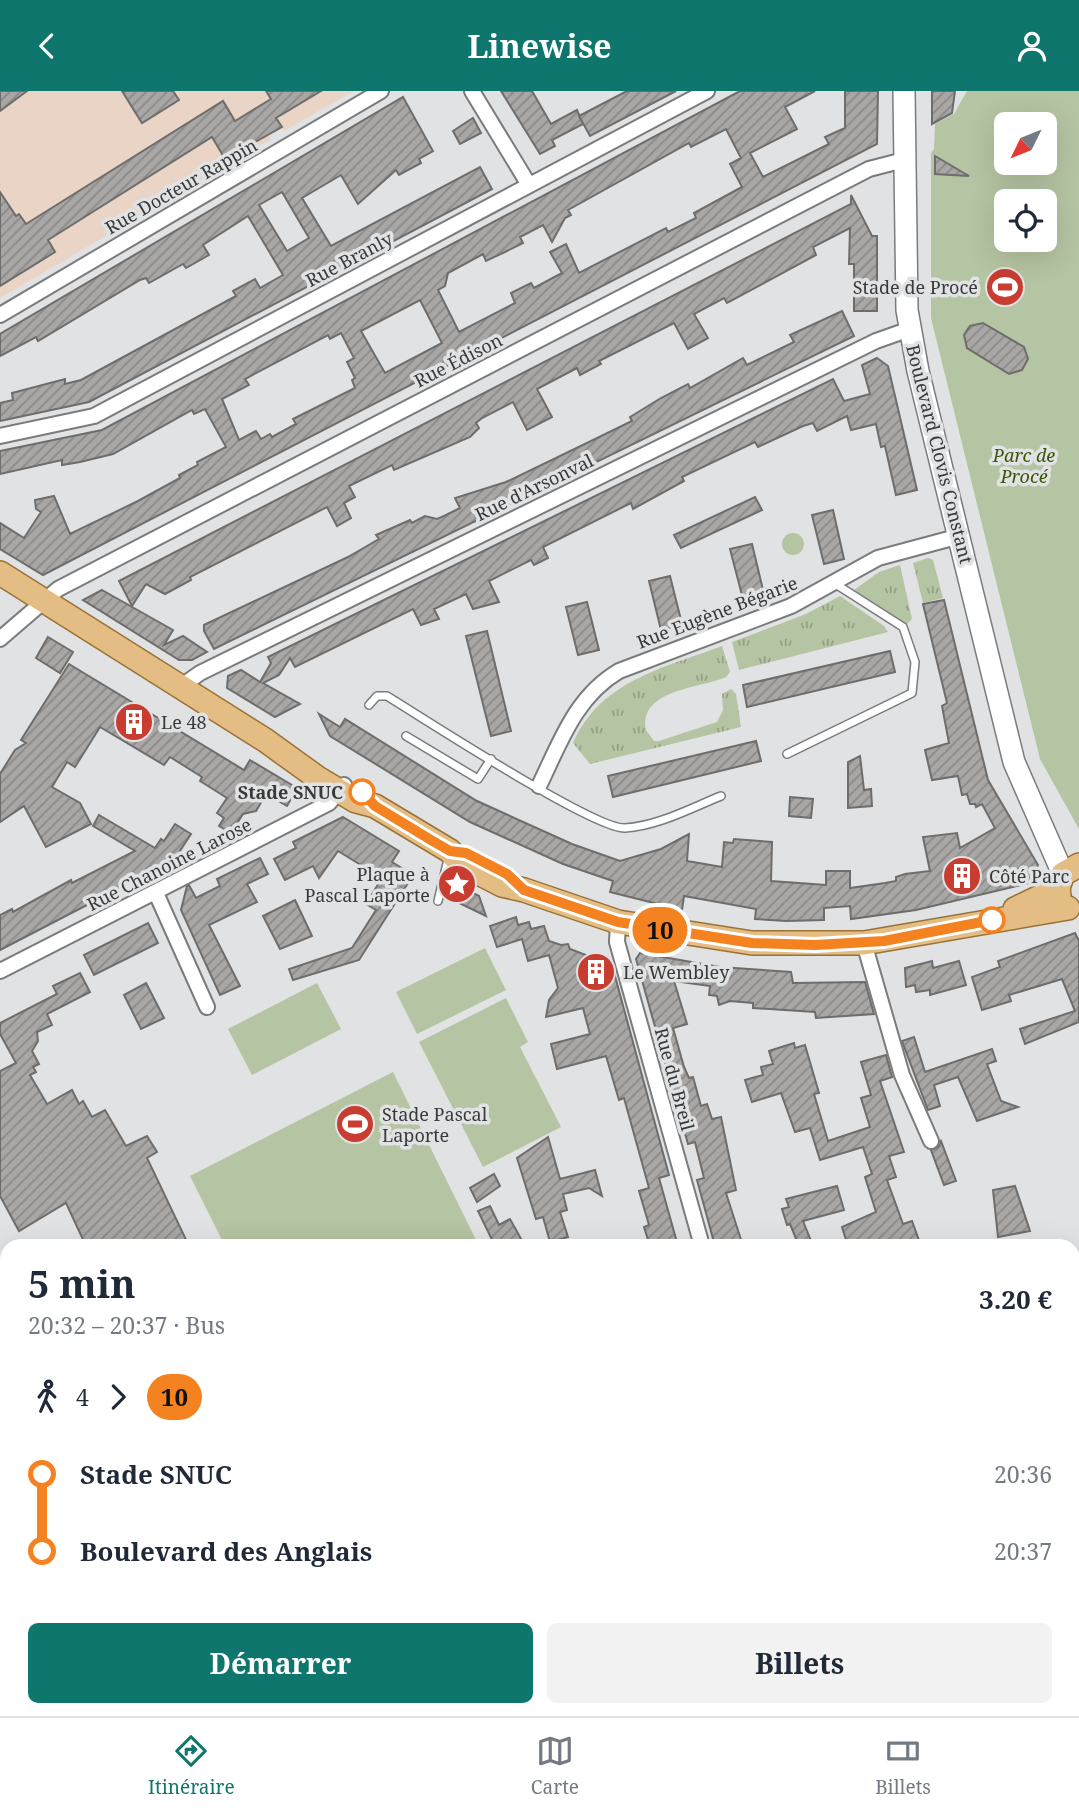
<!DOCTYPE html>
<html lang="fr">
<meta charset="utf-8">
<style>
body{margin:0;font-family:"Noto Serif",serif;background:#f2f2f3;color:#1f2937;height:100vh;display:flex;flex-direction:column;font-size:26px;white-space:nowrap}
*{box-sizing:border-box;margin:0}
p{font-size:23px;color:#747a83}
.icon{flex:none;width:38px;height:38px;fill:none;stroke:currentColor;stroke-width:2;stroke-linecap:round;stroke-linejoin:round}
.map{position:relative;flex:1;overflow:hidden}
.drawer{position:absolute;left:0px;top:1148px;width:1080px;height:478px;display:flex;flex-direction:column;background:#fff;border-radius:21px 21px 0 0;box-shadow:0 7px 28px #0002}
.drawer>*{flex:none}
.badge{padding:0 14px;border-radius:23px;font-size:24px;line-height:46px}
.needle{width:46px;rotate:227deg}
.tools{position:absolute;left:994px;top:21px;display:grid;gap:14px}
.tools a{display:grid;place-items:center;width:63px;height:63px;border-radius:10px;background:#fff;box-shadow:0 7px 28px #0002;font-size:35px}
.map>.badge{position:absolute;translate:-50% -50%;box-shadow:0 0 0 4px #fff}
.legs{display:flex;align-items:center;gap:10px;height:77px;padding:0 28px;font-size:23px}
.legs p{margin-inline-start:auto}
.headline{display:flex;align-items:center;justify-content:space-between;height:119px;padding:0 28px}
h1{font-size:38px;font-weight:700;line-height:52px}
.primary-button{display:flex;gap:14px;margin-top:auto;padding:14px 28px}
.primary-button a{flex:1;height:80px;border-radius:10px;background:#0f766e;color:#fff;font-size:28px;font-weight:700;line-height:80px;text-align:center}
.primary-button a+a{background:#f2f2f3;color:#1f2937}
ul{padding:0 28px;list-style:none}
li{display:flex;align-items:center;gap:24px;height:77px;font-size:26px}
li i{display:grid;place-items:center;width:10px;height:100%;margin:0 9px;background:currentColor}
li i::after{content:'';width:18px;height:18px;margin:-9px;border:5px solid;border-radius:50%;background:#fff}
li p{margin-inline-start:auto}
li:first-child i{background:linear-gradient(#0000 50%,currentColor 0)}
li:last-child i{background:linear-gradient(currentColor 50%,#0000 0)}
header{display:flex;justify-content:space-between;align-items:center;height:91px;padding:0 28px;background:#0f766e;color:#fff;font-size:32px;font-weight:700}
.dock{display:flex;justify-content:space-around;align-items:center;height:98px;border-top:2px solid #e0e1e3;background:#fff;font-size:19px;color:#747a83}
.dock a{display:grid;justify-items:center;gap:4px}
.dock .on{color:#0f766e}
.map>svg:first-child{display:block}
.education{fill:#e9d4c6}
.grass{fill:url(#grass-tufts)}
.green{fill:#b5c4a2;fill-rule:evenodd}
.building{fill:url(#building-hatch);stroke:#6e6d6c;stroke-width:2;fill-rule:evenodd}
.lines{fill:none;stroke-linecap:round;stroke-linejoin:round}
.lane-casing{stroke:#7a7b7c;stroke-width:10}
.street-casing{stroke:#7a7b7c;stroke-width:18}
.secondary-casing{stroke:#7a7b7c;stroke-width:24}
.primary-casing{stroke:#9b7234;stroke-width:26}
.lane{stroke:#fff;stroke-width:7}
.street{stroke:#fff;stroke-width:14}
.secondary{stroke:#fff;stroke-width:21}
.primary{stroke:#e3bd84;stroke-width:23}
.line-1-casing{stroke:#fff;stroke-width:16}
.line-1{stroke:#f58220;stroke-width:10}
.stop-1-dot{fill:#fff;stroke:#f58220;stroke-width:3.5}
.labels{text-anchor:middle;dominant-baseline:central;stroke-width:7;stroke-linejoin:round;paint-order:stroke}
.street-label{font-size:18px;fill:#383939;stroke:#e1e2e4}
.poi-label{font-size:18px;fill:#383939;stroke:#e1e2e4;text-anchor:start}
.park-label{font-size:18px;font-style:italic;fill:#3c5608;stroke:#e1e2e4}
.stop-label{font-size:18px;font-weight:bold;fill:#383939;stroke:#e1e2e4;text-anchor:end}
</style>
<header><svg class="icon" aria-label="back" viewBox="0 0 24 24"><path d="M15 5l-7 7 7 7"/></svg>Linewise<svg class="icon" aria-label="person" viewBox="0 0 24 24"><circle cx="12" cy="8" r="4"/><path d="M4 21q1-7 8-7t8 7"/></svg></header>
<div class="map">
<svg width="1079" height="1625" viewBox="0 0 1079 1625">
<defs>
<pattern id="grass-tufts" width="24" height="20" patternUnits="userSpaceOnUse" patternTransform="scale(1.75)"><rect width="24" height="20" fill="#b5c4a2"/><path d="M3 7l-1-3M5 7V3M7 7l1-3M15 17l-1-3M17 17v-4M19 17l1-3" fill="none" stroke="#94a085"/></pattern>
<pattern id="building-hatch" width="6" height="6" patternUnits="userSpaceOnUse" patternTransform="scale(1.75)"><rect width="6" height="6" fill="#a8a7a6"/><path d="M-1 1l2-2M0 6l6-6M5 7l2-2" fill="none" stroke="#8a8988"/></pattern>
</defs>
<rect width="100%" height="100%" fill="#e1e2e4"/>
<!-- education -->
<path class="education" d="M0,0h354l-70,40 -3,-4 -12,8 2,4 -271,159z"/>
<!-- grass -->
<g class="grass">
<path d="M928,467l5,2 10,38 -20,5 -10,-40z"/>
<path d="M900,474l12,54 -5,5 -53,-34 25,-18z"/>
<path d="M840,505l44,30 4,6 -149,38 -7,-28 74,-28z"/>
<path d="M722,555l8,26 -4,5c-23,11 -88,12 -80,53l8,11h5l58,-19 6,-12 -1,-16 9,-5 5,5 5,33 -151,37 -17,-21c28,-63 91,-75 149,-97z"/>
</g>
<!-- green -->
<g class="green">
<path d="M967,0h112v738l-39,-70 -109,-441v-165l3,-4 1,-25 19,-10zM1006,33h39v39h-39zM1006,110h39v39h-39z"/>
<circle cx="793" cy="453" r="11"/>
<path d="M485,857l21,42 -89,44 -21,-42z"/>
<path d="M317,892l24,46 -89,46 -24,-46z"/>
<path d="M506,907l22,44 -8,5 41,80 -78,40 -64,-125z"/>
<path d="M393,981l86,174h-254l-35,-70z"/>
<path d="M7,1340v82l-7,-13v-65z"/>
<path d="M1073,1401h6v99l-6,4z"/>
<rect x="454" y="1619" width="103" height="6"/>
</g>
<!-- building -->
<g class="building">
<path d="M0,0h27l-27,20z"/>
<path d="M122,0h51l6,9 -37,23z"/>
<path d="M266,0h55l-45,27 6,9 -57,32 -13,-22 -164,103 7,12 -55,34v-94l16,24 3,-2 7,10 197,-123 12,20 36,-22z"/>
<path d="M501,0h31l19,33 26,-14 6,14 -31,16 3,6 -15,8z"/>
<path d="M627,0h49l-86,45 -11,-20z"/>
<path d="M740,0h75l-30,16 12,22 -47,24 13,24 66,-33 -4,-7 20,-9v-37h33l-1,53 -834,431 -43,-26v-26l24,15 17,-26 -5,-3 -1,-9 19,-4 16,38 68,-33 42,-23 -1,-3 19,-10 -1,-3 29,-15 -21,-38 -11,5 -2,-4 -79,44 -33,8 -18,3v-5l-62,14v-23l102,-21zM726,38l15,29 -11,6 12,23 -48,26 2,5 -28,14 -2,-4 -87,45 -13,-29 -16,8 12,21 -28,15 -3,-5 -20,10 4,10 -56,29 -21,-42 7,-4 3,-13 35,-19 3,7 21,-10 16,-8 -3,-6 23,-12 9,17 13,-24 6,-3 -3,-5 121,-67 2,4zM420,209l22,43 -57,30 -24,-42zM341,242l13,25 -7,4 8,16 -3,2 3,8 -62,31 3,5 -24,13 -2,-3 -9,5 -5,-8 -17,9 -17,-41 27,-14 -4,-6 83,-44 2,4z"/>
<path d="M932,0h23l-3,22 -20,11z"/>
<path d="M403,6l30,54 -14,8 2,4 -22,12 -3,-5 -38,34 -17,-29 -39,23 29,48 149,-79 12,22 -403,213 -89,19v-18l13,-3 -1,-7 53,-14v5l16,-4 155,-84 -3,-5 22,-12 5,9 23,-13 -35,-59 -45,29 6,10 -23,13 -3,-4 -34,19 -3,-5 -6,2 -102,61 -2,-4 -36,19v-22zM282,101l27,46 -22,13 -28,-46z"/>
<path d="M473,27l8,15 -21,11 -7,-13z"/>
<path d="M935,65l34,20 -34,-2z"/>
<path d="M851,104l21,41h5v75h-23v-47h-5l1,-36 -37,19 3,8 -89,48 -3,-5 -30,16 14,24 -20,11 -14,-26 -75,38 2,3 -21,11 -3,-7 -40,21 15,28 -25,13 -14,-28 -31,16 -6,5 3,5 -9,9 -76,33 -2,-5 -43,21 6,11 -11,6 7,15 -14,8 -10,-19 -137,70 1,3 -26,14 -19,-10 -14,22 -13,-25 732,-377z"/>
<path d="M842,220l12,25 -640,313 -10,-18v-6l144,-68 31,-18 -3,-4 34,-15 2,3 13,-7 12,3 7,-3 16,-8 -5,-10 51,-16 83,-40 43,-21 -2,-4 31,-19 27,-14 2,4 53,-30 4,7 47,-23 -4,-7z"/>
<path d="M983,232l41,24 4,12 -6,11 -13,4 -42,-26 -3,-13 6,-9z"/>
<path d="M877,267l11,8 29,124 -21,5 -11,-49 -4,1 -5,-23 -25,6 -4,-14 -30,15 -4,-8 -10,3 -45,21 -3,-5 -73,35 2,4 -51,28 -2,-6 -88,44 5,11 -14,7 -3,-5 -42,21 10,21 -26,7 -7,-15 -32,15 5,10 -18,6 -8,-16 -118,58 -5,-9 -11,17 -16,8 37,21 -25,13 -48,-29 1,-12 13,-6 19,12 11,-19 -3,-6 565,-278 11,22 26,-7 -8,-29z"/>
<path d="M755,406l7,13 -81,38 -7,-13z"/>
<path d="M833,419l11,49 -20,5 -12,-49z"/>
<path d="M752,453l12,50 -21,5 -13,-50z"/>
<path d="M670,485l12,48 -21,6 -12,-49z"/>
<path d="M102,499l71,40 -9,15 19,-9 24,16 -15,8h-13l-96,-60z"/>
<path d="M944,509l44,180 50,85 -8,18 -114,27 -65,9 -1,-13 -26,2v12l-38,1 -31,-2 1,-10 -72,-13 -2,14 -72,-18 3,-11 -50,-17 -93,-42 -140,-86 -11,-22 21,13 5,-8 132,82 95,43 48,17 41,-12 28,-15 -2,27 35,6 2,-25 9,1 1,-4 38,3 -1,39 55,4v-14h24v17l35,-5 11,-2v-4l9,-3 25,-3 -7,-34 34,-4 3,15 35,-20 -13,-24 -6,3 -1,-3h-5l-3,-10 -5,1 -4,-19 -26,4 -7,-30 24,-7 -7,-37 5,-3 -24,-99z"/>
<path d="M587,511l12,48 -21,5 -12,-48z"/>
<path d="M487,540l24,100 -20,5 -25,-100z"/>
<path d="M48,546l25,15 -13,21 -24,-15z"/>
<path d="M890,560l5,21 -148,35 -4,-22z"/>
<path d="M69,573l175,106 6,-10 47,28 -10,18 -21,-12 -10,17 -13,3 -12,19 -12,-7 5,-8 -7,-5 10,-15 -27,-17 2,-4 -32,-20 -6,8 -64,-38 -25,40 -8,-5 -15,25 28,16 11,21 -45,23 -22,-41 -24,16v-48l15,-24 11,-7 -5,-3z"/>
<path d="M756,650l5,20 -148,36 -5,-21z"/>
<path d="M860,665l4,34 7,-1 1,17 -24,2v-46z"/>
<path d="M790,706l23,2 -2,19 -22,-2z"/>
<path d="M99,724l56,33 6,-9 3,2 11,-17 16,10 -17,26 -174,90v-35l12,-6 1,3 58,-32 1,3 63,-32 -42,-25z"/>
<path d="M343,726l56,34 -7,11 21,13 -54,85 -66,20 -4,-11 63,-21 24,-38 -10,-6 16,-26 -44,-27 -19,27 -6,-12 -28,14 -11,-21 22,-11 -3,-6z"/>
<path d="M260,767l8,16 -21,10 10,18 -48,23 31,61 -20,9 -39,-85 6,-24 2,-1 7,13 24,-12 -3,-7z"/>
<path d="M460,795l19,10 7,20 -33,-16z"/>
<path d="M295,809l17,36 -32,13 -17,-33z"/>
<path d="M516,826l2,8 11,-3 2,7 13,-3 5,15 12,4 7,-1 2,5 42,16 57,210 -10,3 19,68h-28l-6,-19 5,-2 -10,-34 10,-3 -25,-90 -5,2 -13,-44 -49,13 -6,-25 39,-10 -7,-26 -37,9 3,-17 9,-12 -9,-33 -21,6 -6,-22 -25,8 -7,-21z"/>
<path d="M148,832l10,20 -64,32 -10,-20z"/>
<path d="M1075,842l4,8v81l-54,22 -5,-15 55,-18 -13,-32 -53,16 2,6 -29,9 -10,-33 28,-10 -2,-6z"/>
<path d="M640,862l80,14 71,5 2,11 72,-1 9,32 -58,4 -1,-6 -62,-4v-5l-23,-2 -11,4 -2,-9 -8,-1 1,-9 -36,-5 13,43 -14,4 11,39 5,11 4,-1 8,29 6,-2 5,15 9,-2 15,73 -10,3 17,53h-28l-18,-66 7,-2 -9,-36 -7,2 -52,-185z"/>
<path d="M932,870l1,7 26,-7 7,24 -36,10v-5l-14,2 -1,-7 -9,2 -1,-19z"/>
<path d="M80,882l10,19 -43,22 5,11 -15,7 1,9 -6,10 7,13 -6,3 3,5 -6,3 17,29 25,-14 7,14 4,-3 9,16 13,-7 21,36 21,-10 10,16 -10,6 42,88h-103l-20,-43 -47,28 -19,-35v-125l16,-8 -16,-29v-11l57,-29 -4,-8z"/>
<path d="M146,892l18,35 -23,11 -17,-34z"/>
<path d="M914,946l11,35 67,-23 4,12 -9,3 14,37 17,6 -41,14 -19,-44 -24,8 6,21 -12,4 -26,-69z"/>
<path d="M794,952l1,5 10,-3 14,48 -5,1 14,47 42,-14 -9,-29 10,-3 -10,-33 25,-7 6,22 -12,4 24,71 -15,4 7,21 -9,3 16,44 9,-3 9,25h-73l-6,-19 34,-15 -11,-35 7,-3 -9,-27 -43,13 -10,-32 -15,4 -14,-39 -29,9 -7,-22 18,-5 -2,-8 12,-3 -4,-13z"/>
<path d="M548,1046l12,42 35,-9 7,26 -13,-8 -26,6 4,16 -7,2 8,25 -18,5 -7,-25 -7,2 -19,-61z"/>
<path d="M941,1050l15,40 -12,4 -13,-35 7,-3z"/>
<path d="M494,1083l6,12 -23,16 -7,-14z"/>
<path d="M837,1095l7,24 -41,11 10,25h-14l-9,-22 -3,1 -5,-16 7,-2 -3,-8z"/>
<path d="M1015,1095l15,45 -32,6 -5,-47z"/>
<path d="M490,1115l9,19 11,-6 15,27h-30l-17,-35z"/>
</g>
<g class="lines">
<defs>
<g id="lane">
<path d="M369,614l8,-9h10c36,22 208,134 238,132 33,-2 66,-20 96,-32"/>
<path d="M406,645l72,43 13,-20"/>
<path d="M787,663l125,-61 3,-31 -12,-35 -69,-44"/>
<path d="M438,810l11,-46"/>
<path d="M1058,1619v6"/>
</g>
<g id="street">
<path d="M472,0l57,94"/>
<path d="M0,224l381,-224"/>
<path d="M0,345l94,-20 613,-325"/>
<path d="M0,548l58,-50 811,-420 35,-9"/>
<path d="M179,597l21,-15 676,-332 34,-12"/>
<path d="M539,695c21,-43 36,-89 80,-115l172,-65 87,-48 82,-22"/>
<path d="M156,802l51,114"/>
<path d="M618,831l-1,20 85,304"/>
<path d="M864,852l38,132 29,66"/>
<path d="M0,880l329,-168 15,-18"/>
<path d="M1073,1345l6,-1"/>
<path d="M831,1619l1,6"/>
<path d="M909,1625l13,-2v-4"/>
</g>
<path id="secondary" d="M904,0l3,219 11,61 96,391 49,112"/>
<g id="primary">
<path d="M0,482l265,167 54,39 37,22 19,5 75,45 11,13 41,21 22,5 94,32 134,21h112l204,-35"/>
<path d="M1059,805l-1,-8 5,-14 16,-9"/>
<path d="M1015,818l33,-16 11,-11"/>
</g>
</defs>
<!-- lane casing -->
<use href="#lane" class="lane-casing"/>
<!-- street casing -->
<use href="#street" class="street-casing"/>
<!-- secondary casing -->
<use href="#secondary" class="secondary-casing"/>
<!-- primary casing -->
<use href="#primary" class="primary-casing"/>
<!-- lane -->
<use href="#lane" class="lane"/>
<!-- street -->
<use href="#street" class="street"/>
<!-- secondary -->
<use href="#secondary" class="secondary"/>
<!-- primary -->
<use href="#primary" class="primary"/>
</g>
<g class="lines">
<defs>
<path id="line-1" d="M362,701l13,14 56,34 19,11 16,2 41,21 17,16 94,32 134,21 63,2 69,-4 108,-21"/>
</defs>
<!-- line-1 casing -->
<use href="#line-1" class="line-1-casing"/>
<!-- line-1 -->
<use href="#line-1" class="line-1"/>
</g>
<!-- icons -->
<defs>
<symbol id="stadium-disc" viewBox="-11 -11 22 22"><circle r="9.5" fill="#c93c30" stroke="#e1e2e4"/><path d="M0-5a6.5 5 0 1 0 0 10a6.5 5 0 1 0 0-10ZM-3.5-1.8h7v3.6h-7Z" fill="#fff"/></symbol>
<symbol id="building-disc" viewBox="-11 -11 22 22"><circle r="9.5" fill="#c93c30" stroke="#e1e2e4"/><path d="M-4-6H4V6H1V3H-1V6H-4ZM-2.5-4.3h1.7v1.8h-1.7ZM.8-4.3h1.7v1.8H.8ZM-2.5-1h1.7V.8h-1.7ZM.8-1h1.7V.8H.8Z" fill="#fff"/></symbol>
<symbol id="sight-disc" viewBox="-11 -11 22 22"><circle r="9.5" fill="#c93c30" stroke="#e1e2e4"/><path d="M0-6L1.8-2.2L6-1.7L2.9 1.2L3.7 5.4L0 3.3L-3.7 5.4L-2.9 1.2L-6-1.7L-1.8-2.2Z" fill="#fff"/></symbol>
</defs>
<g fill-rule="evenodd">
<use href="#stadium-disc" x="983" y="174" width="44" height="44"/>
<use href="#building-disc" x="112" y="609" width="44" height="44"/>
<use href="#building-disc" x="940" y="763" width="44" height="44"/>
<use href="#sight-disc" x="435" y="771" width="44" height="44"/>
<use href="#building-disc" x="574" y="859" width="44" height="44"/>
<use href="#stadium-disc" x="333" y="1011" width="44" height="44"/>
</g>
<!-- markers -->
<g class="stop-1-dot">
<circle cx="362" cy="701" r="12"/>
<circle cx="992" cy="829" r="12"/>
</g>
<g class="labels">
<!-- street labels -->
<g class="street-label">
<text transform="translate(181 95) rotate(-30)">Rue Docteur Rappin</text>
<text transform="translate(349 168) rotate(-28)">Rue Branly</text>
<text transform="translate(458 269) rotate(-27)">Rue Édison</text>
<text transform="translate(940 363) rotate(76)">Boulevard Clovis Constant</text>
<text transform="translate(534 396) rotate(-26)">Rue d'Arsonval</text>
<text transform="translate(717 521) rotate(-21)">Rue Eugène Bégarie</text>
<text transform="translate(169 773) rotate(-27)">Rue Chanoine Larose</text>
<text transform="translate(675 988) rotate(75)">Rue du Breil</text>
</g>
<!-- poi labels -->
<g class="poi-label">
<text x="978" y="196" text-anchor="end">Stade de Procé</text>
<text x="161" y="631">Le 48</text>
<text x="430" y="783" text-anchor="end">Plaque à<tspan x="430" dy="21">Pascal Laporte</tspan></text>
<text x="989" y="785">Côté Parc</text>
<text x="623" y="881">Le Wembley</text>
<text x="382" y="1023">Stade Pascal<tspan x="382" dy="21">Laporte</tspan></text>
</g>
<!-- park labels -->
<g class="park-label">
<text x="1024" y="364">Parc de<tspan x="1024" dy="21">Procé</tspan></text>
</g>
<!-- stop labels -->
<g class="stop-label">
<text x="343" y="701">Stade SNUC</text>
</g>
</g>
</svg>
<div class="tools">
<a><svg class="needle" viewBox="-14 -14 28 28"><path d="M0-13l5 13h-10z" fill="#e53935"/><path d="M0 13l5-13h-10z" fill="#747a83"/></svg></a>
<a><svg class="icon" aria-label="locate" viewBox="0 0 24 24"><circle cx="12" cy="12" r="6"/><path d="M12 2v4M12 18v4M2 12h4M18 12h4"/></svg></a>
</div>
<b class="badge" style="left:660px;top:839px;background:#f58220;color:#111">10</b>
<section class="drawer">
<div class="headline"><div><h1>5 min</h1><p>20:32 – 20:37 · Bus</p></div><b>3.20 €</b></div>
<div class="legs"><svg class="icon" aria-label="walk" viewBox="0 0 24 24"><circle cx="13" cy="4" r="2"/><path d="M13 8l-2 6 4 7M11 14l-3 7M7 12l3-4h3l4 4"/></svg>4<svg class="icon" aria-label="forward" viewBox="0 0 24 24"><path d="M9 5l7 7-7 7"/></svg><b class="badge" style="background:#f58220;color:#111">10</b></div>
<ul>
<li><i style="color:#f58220"></i><b>Stade SNUC</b><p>20:36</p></li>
<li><i style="color:#f58220"></i><b>Boulevard des Anglais</b><p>20:37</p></li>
</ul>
<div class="primary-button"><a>Démarrer</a><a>Billets</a></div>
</section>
</div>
<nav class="dock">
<a class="on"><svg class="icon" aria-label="directions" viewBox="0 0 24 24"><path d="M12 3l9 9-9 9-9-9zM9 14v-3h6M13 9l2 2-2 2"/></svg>Itinéraire</a>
<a><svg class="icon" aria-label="map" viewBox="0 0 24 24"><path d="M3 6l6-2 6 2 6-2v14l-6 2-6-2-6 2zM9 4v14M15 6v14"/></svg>Carte</a>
<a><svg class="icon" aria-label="tickets" viewBox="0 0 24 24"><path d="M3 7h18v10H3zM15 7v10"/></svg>Billets</a>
</nav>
